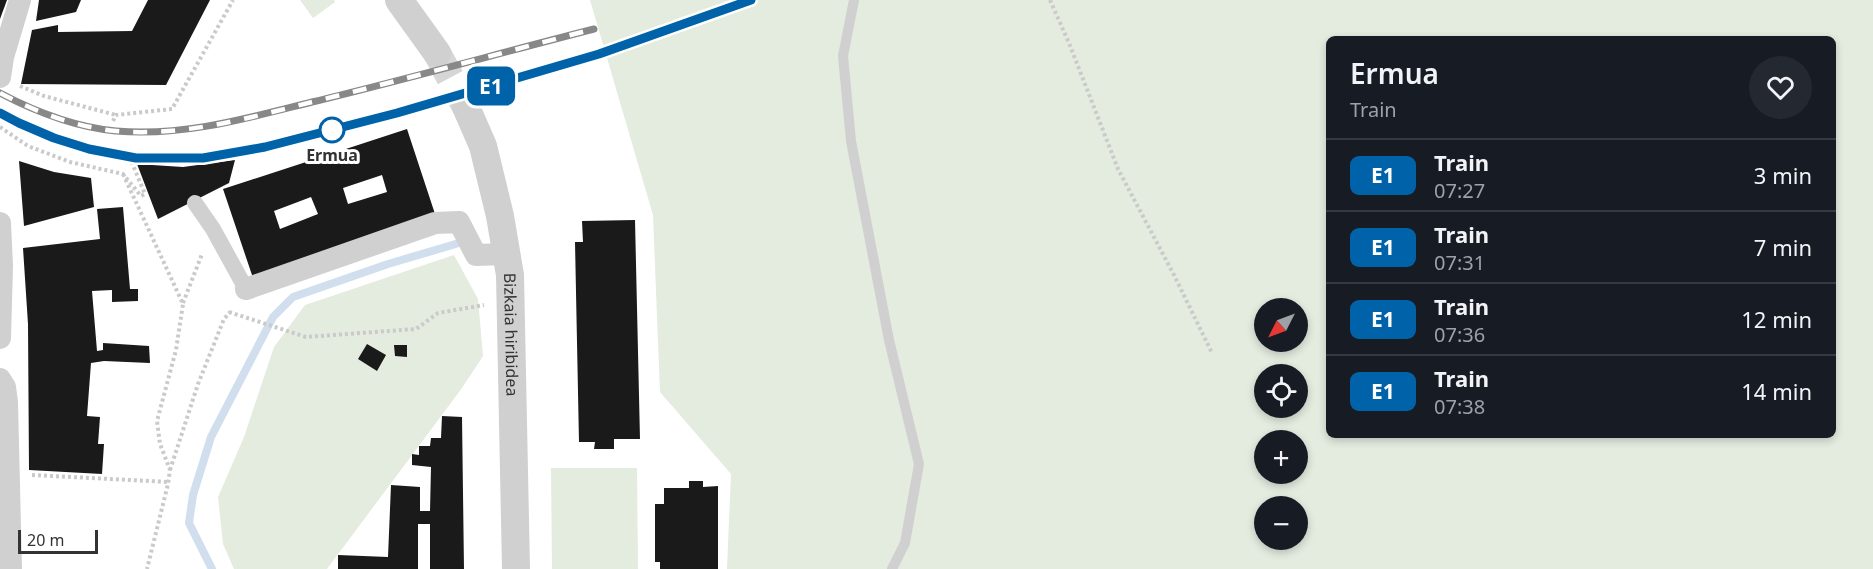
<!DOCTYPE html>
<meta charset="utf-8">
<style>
body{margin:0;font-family:"Noto Sans",sans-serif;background:#242831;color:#f1f3f6;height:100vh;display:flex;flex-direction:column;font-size:22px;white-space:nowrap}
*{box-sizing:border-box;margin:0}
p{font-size:20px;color:#9ea1a6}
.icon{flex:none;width:33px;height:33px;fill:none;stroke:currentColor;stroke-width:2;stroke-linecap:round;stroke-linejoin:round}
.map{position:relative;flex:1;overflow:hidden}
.drawer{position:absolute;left:1326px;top:36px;width:510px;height:402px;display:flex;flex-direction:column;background:#171b24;border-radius:9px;box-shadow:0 3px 9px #0003}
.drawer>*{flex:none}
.badge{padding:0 12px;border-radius:9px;font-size:21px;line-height:39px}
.needle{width:39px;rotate:228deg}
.tools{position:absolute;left:1254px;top:298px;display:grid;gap:12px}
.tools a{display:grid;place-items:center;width:54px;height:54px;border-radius:50%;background:#171b24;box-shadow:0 3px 9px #0003;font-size:30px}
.scale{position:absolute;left:18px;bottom:15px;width:80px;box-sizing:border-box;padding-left:6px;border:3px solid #333;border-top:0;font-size:16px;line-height:21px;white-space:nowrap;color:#333;-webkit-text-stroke:4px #fff;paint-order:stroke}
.map>.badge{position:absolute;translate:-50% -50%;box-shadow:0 0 0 3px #fff}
.round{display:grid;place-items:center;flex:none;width:63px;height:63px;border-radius:32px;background:#242831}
.head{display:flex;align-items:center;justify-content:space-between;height:102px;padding:0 24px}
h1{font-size:28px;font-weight:600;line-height:45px}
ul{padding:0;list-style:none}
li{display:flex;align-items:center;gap:18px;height:72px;padding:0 24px;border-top:2px solid #363941}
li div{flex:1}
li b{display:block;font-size:22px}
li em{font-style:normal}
li .badge{min-width:66px;font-weight:700;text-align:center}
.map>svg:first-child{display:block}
.green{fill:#e4ebdf;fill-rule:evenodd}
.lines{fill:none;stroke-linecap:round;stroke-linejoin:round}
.stream{stroke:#d0deed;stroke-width:8}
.building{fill:#1a1a1a;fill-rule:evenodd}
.tertiary-tunnel{stroke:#d6d6d6;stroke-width:28;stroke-dasharray:28 14;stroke-linecap:butt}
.path{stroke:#cacaca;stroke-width:4;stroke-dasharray:3 3;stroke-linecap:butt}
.service{stroke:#d0d0d0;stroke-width:10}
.pedestrian{stroke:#d0d0d0;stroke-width:16}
.minor{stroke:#d0d0d0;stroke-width:22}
.tertiary{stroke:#d0d0d0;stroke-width:28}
.rail-casing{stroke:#888;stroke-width:7}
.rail{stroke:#fff;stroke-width:4.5;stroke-dasharray:14;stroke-linecap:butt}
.line-casing{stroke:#fff;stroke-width:14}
.line{stroke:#0063a9;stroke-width:9}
.stop-dot{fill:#fff;stroke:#0063a9;stroke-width:3}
.labels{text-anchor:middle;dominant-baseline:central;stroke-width:6;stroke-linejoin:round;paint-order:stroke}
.stop-label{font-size:16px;font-weight:bold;fill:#333;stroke:#fff}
.street-label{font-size:16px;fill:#333;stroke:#fff}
</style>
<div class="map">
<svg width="1873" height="569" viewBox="0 0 1873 569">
<rect width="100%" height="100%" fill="#fff"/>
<!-- green -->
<g class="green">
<path d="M300,0h34l1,2 -22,16z"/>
<path d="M590,0h1283v569h-1146l4,-95 -71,-82 -7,-177zM1329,39h504v396h-504zM1264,309h34v33h-34zM1264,375h34v33h-34zM1264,441h34v33h-34zM1264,507h34v33h-34z"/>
<path d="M454,255l24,44 5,57 -21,32 -135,181h-93l-11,-25 -5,-47 26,-60 30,-90 31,-42z"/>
<path d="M551,468h86l1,101h-86z"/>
</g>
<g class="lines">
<!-- stream -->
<path class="stream" d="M212,569l-23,-46 4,-28 18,-58 62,-120 20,-20 95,-33 71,-21"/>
</g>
<!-- building -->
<g class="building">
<path d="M0,0h7l-7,19z"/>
<path d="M39,0h42l-5,12 -40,9z"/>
<path d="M148,0h62l-44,85 -145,-1 11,-54 26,-5v7l74,-1z"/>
<path d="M407,129l29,88 -183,61 -30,-89zM382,175l5,17 -39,12 -5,-16zM311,197l7,17 -38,15 -6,-18z"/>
<path d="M235,160l-6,23 -71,36 -21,-55 46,3z"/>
<path d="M19,161l35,11 37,6 3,29 -70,19z"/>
<path d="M123,207l7,82h8v12l-26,1v-12l-20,1 5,60 6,-1v-7l46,3 1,17 -46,-2 -13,2 -4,53 13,1 -2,27h6l-2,30 -73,-4 -1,-146 -5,-76 77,-9 -3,-30z"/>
<path d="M635,220l5,219h-26v10h-20l1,-7h-16l-4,-200h8l-1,-21z"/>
<path d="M367,344l19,11 -9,16 -19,-12z"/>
<path d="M394,345h13v12l-12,-1z"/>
<path d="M442,416l20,1 2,152h-34v-45h-12v45h-80v-14l50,2 3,-72 29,2v24h10l1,-44 -19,-2v-11l7,1v-9h11l1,-8h10z"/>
<path d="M689,481h14v6l15,-1v83h-58v-7h-5v-58h9v-16h25z"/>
</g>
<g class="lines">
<!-- tertiary-tunnel -->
<path class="tertiary-tunnel" d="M437,53l29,54"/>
<!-- path -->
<g class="path">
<path d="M1050,0l19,43 49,126 56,106 38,78"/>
<path d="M20,86l24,10 72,19"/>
<path d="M113,121l3,-6 56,-6 61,-109"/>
<path d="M0,127l28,19 42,16 53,12 18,22 4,-2 -13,-31"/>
<path d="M123,174l60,130 -7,46 -19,71 3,23 10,26 -2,14 -21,85"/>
<path d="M183,303l19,-49"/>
<path d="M229,312l77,25 110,-8 22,-16 46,-8"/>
<path d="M170,470l28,-86 26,-65 6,-7"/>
<path d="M32,475l137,7"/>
</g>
<!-- service -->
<path class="service" d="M854,0l-11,56 8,85 38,199 30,124 -14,79 -13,26"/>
<!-- pedestrian -->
<path class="pedestrian" d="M195,203l18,26 33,60"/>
<!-- minor -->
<g class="minor">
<path d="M0,77l3,-20 17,-57"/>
<path d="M0,223l2,43 -2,72"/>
<path d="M246,289l189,-66 24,-1 17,33 31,-1"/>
<path d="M0,379l5,8 2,15 4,167"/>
</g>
<!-- tertiary -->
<g class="tertiary">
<path d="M399,0l38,53"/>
<path id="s1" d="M466,107l17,39 17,70 10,59 6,294"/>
</g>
<defs>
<g id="rail">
<path d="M0,93c36,19 75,34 116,38 67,6 132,-13 196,-29 95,-23 188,-49 282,-73"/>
<path d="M0,113c41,23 89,41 137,45 71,5 137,-13 205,-31 86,-22 172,-48 257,-73"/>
</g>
</defs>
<!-- rail casing -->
<use href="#rail" class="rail-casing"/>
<!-- rail -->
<use href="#rail" class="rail"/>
</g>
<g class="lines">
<defs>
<path id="line" d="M0,113l19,10 35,15 35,11 47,9h67l62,-11 132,-34 202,-59 152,-54"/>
</defs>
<!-- line casing -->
<use href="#line" class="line-casing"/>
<!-- line -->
<use href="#line" class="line"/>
</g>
<!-- markers -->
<circle class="stop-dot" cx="332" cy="130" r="12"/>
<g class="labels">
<!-- stop labels -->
<g class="stop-label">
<text x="332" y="155">Ermua</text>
</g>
<!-- street labels -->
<g class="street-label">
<text stroke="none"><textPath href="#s1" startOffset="234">Bizkaia hiribidea</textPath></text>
</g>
</g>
</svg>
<div class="tools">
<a><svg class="needle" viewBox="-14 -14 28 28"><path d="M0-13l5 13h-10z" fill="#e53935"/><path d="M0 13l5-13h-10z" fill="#9ea1a6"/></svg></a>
<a><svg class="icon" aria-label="locate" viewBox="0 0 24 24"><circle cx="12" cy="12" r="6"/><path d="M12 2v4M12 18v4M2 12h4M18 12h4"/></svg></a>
<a>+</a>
<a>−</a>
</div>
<div class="scale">20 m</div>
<b class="badge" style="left:491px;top:86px;background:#0063a9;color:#fff">E1</b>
<section class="drawer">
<div class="head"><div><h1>Ermua</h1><p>Train</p></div><a class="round"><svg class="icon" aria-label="heart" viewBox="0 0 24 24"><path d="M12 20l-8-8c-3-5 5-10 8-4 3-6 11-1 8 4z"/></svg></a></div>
<ul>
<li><span class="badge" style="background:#0063a9;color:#fff">E1</span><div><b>Train</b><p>07:27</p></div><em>3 min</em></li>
<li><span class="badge" style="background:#0063a9;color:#fff">E1</span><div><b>Train</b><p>07:31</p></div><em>7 min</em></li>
<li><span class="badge" style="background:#0063a9;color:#fff">E1</span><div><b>Train</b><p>07:36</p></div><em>12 min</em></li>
<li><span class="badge" style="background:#0063a9;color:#fff">E1</span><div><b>Train</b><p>07:38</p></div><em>14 min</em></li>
</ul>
</section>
</div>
